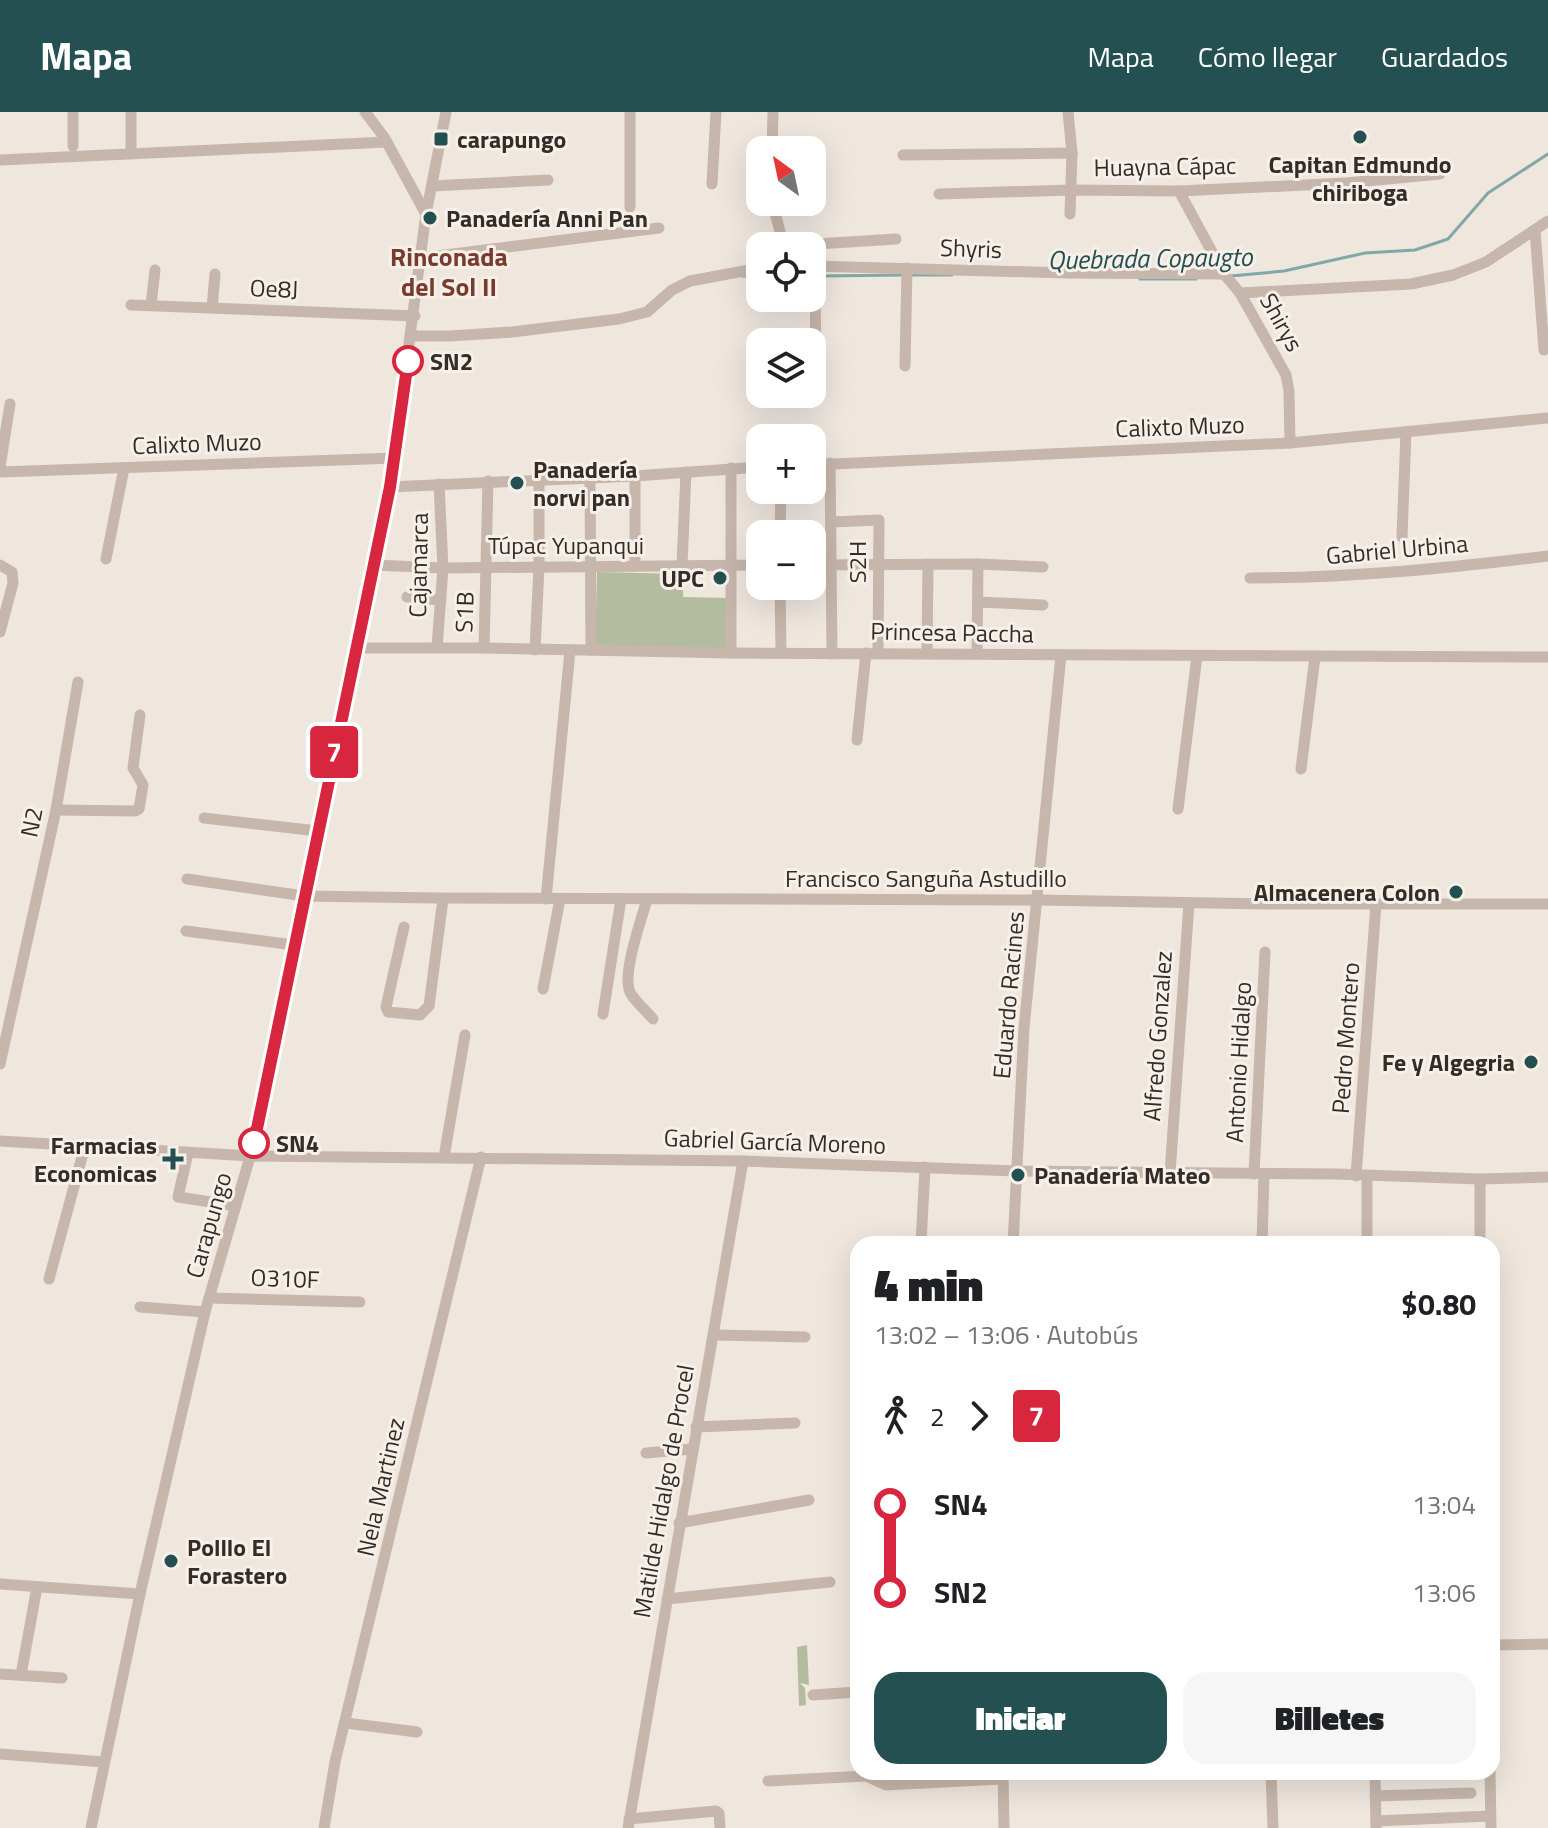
<!DOCTYPE html>
<html lang="es">
<meta charset="utf-8">
<style>
body{margin:0;font-family:"Titillium Web",sans-serif;background:#f6f6f6;color:#202124;height:100vh;display:flex;flex-direction:column;font-size:30px;white-space:nowrap}
*{box-sizing:border-box;margin:0}
p{font-size:26px;color:#757577}
.icon{flex:none;width:44px;height:44px;fill:none;stroke:currentColor;stroke-width:2;stroke-linecap:round;stroke-linejoin:round}
.map{position:relative;flex:1;overflow:hidden}
.drawer{position:absolute;left:850px;top:1124px;width:650px;height:544px;display:flex;flex-direction:column;background:#fff;border-radius:24px;box-shadow:0 8px 32px #0002}
.drawer>*{flex:none}
.badge{padding:0 16px;border-radius:6px;font-size:28px;line-height:52px}
.needle{width:52px;rotate:327deg}
.controls{position:absolute;left:746px;top:24px;display:grid;gap:16px}
.controls a{display:grid;place-items:center;width:80px;height:80px;border-radius:16px;background:#fff;box-shadow:0 8px 32px #0002;font-size:40px}
.map>.badge{position:absolute;translate:-50% -50%;box-shadow:0 0 0 4px #fff}
.legs{display:flex;align-items:center;gap:12px;height:88px;padding:0 24px;font-size:26px}
.legs p{margin-inline-start:auto}
.summary{display:flex;align-items:center;justify-content:space-between;height:136px;padding:0 24px}
h1{font-size:44px;font-weight:800;line-height:60px}
.primary-button{display:flex;gap:16px;margin-top:auto;padding:16px 24px}
.primary-button a{flex:1;height:92px;border-radius:24px;background:#245051;color:#fff;font-size:32px;font-weight:800;line-height:92px;text-align:center}
.primary-button a+a{background:#f6f6f6;color:#202124}
ul{padding:0 24px;list-style:none}
li{display:flex;align-items:center;gap:28px;height:88px;font-size:30px}
li i{display:grid;place-items:center;width:12px;height:100%;margin:0 10px;background:currentColor}
li i::after{content:'';width:20px;height:20px;margin:-10px;border:6px solid;border-radius:50%;background:#fff}
li p{margin-inline-start:auto}
li:first-child i{background:linear-gradient(#0000 50%,currentColor 0)}
li:last-child i{background:linear-gradient(currentColor 50%,#0000 0)}
header{display:flex;align-items:center;gap:48px;box-sizing:border-box;height:112px;padding:0 40px;background:#245051;color:#fff}
header strong{font-size:38px}
nav{display:flex;gap:44px;margin-inline-start:auto;font-size:28px}
.map>svg:first-child{display:block}
.green{fill:#b4bc9f}
.lines{fill:none;stroke-linecap:round;stroke-linejoin:round}
.stream{stroke:#80a8a8;stroke-width:3}
.minor{stroke:#c6b6ab;stroke-width:11}
.line-1-casing{stroke:#fff;stroke-width:18}
.line-1{stroke:#d7263d;stroke-width:12}
.poi-dot{fill:#245051;stroke:#f7f0e9;stroke-width:3}
.stop-1-dot{fill:#fff;stroke:#d7263d;stroke-width:4}
.labels{text-anchor:middle;dominant-baseline:central;stroke-width:6;stroke-linejoin:round;paint-order:stroke}
.poi-label{font-size:24px;font-weight:bold;fill:#342c29;stroke:#f7f0e9;text-anchor:start}
.street-label{font-size:24px;fill:#342c29;stroke:#f7f0e9}
.stop-label{font-size:24px;font-weight:bold;fill:#342c29;stroke:#f7f0e9;text-anchor:start}
.neighbourhood-label{font-size:26px;font-weight:bold;fill:#793b2d;stroke:#f7f0e9}
.water-label{font-size:26px;font-style:italic;fill:#245051;stroke:#f7f0e9}
</style>
<header>
<strong>Mapa</strong>
<nav><a>Mapa</a><a>Cómo llegar</a><a>Guardados</a></nav>
</header>
<div class="map">
<svg width="1548" height="1716" viewBox="0 0 1548 1716">
<rect width="100%" height="100%" fill="#efe6de"/>
<!-- green -->
<g class="green">
<path d="M597,460l86,2v23l45,1 -2,51 -131,-3z"/>
<path d="M807,1533l2,40 -9,-2 5,5 1,17 -7,1 -2,-59z"/>
</g>
<g class="lines">
<!-- stream -->
<g class="stream">
<path d="M912,163h40"/>
<path d="M743,164h17"/>
<path d="M820,164l84,-1"/>
<path d="M1231,164l53,-5 81,-18 50,-3 33,-11 40,-46 60,-39"/>
<path d="M1140,167h56"/>
</g>
<!-- minor -->
<g class="minor">
<path d="M73,0v34"/>
<path d="M131,0v36"/>
<path d="M365,0l19,25 42,77"/>
<path d="M630,0v95"/>
<path d="M1068,0l4,41 -2,61"/>
<path d="M772,38l1,-38"/>
<path d="M903,43l169,-2"/>
<path d="M0,48l387,-18"/>
<path d="M712,72l4,-72"/>
<path d="M432,74l116,-6"/>
<path d="M1179,79l45,83 16,19 46,82 3,16 1,52"/>
<path d="M939,82l132,-4 108,1 167,-8 94,-9"/>
<path d="M772,90l12,44"/>
<path d="M1535,118l9,120"/>
<path d="M785,134l111,-7"/>
<path d="M421,146l238,-30"/>
<path d="M812,154l256,7 156,1"/>
<path d="M815,154l1,118"/>
<path d="M1240,181l171,-9 42,-9 33,-13 62,-41"/>
<path d="M131,193l284,11"/>
<path d="M151,193l4,-35"/>
<path d="M212,196l3,-34"/>
<path d="M412,224h38l62,-4 107,-13 28,-7 25,-22 18,-9 70,-13"/>
<path d="M905,254l2,-98"/>
<path d="M830,351l2,191"/>
<path d="M812,353l478,-22 258,-25"/>
<path d="M0,355l10,-63"/>
<path d="M0,360l395,-14"/>
<path d="M590,365l1,173"/>
<path d="M390,375l245,-11 125,-9"/>
<path d="M831,410l48,-2 -1,132"/>
<path d="M780,422l1,-44"/>
<path d="M1402,425l4,-105"/>
<path d="M106,447l18,-91"/>
<path d="M0,453l12,7 1,11 -13,49"/>
<path d="M373,453l70,3 317,-3"/>
<path d="M812,453l166,-1 65,3"/>
<path d="M635,454v-90"/>
<path d="M682,454l4,-94"/>
<path d="M1250,466c101,0 199,-10 298,-22"/>
<path d="M780,474l1,67"/>
<path d="M407,485l34,3"/>
<path d="M978,490l65,3"/>
<path d="M437,535l6,-79 -4,-84"/>
<path d="M356,536h128l247,5 817,4"/>
<path d="M484,536l4,-167"/>
<path d="M535,538l4,-83v-87"/>
<path d="M731,541v-185"/>
<path d="M927,541l1,-89"/>
<path d="M977,541l1,-89"/>
<path d="M857,628l9,-87"/>
<path d="M1301,657l14,-112"/>
<path d="M1178,697l19,-153"/>
<path d="M56,698l79,1 4,-2 4,-24 -10,-17 7,-53"/>
<path d="M204,706l114,13"/>
<path d="M187,767l117,17 131,2 604,2 229,4h280"/>
<path d="M546,787l24,-248"/>
<path d="M647,787c-5,20 -27,78 -16,95 6,9 15,17 22,25"/>
<path d="M404,815l-18,80 2,5 32,3 9,-9 14,-107"/>
<path d="M186,819l108,14"/>
<path d="M543,877l17,-90"/>
<path d="M603,902l18,-115"/>
<path d="M0,952l56,-254 22,-128"/>
<path d="M0,1029l251,15 492,5 273,10 320,3 144,5 68,-2"/>
<path d="M188,1041l-10,44 58,9"/>
<path d="M444,1045l21,-122"/>
<path d="M1170,1061l19,-270"/>
<path d="M1254,1062l11,-222"/>
<path d="M1356,1064l20,-272"/>
<path d="M1367,1065v67"/>
<path d="M1480,1067v65"/>
<path d="M921,1132l4,-77"/>
<path d="M1013,1132l11,-216 37,-373"/>
<path d="M1262,1132l2,-70"/>
<path d="M49,1167l36,-133"/>
<path d="M209,1186l151,4"/>
<path d="M140,1195l65,5"/>
<path d="M713,1223l92,2"/>
<path d="M696,1315l99,-4"/>
<path d="M646,1341l46,-4"/>
<path d="M679,1411l130,-23"/>
<path d="M0,1472l140,10"/>
<path d="M667,1487l163,-17"/>
<path d="M1492,1533l56,-1"/>
<path d="M0,1562l62,4"/>
<path d="M21,1563l16,-88"/>
<path d="M813,1583l45,-3"/>
<path d="M346,1611l71,9"/>
<path d="M0,1642l104,8"/>
<path d="M1271,1660l2,56"/>
<path d="M1375,1660l1,55"/>
<path d="M1490,1660l1,56"/>
<path d="M1003,1661l1,55"/>
<path d="M768,1669l98,-5 20,9 117,-6"/>
<path d="M1375,1684l96,-3"/>
<path d="M629,1707l87,-8 3,2 1,15"/>
<path d="M1376,1709l114,-5"/>
<path d="M91,1716l49,-234 65,-282 49,-169 136,-656 36,-273 20,-102"/>
<path d="M324,1716l11,-66 146,-605"/>
<path d="M628,1716l115,-667"/>
</g>
</g>
<g class="lines">
<defs>
<path id="line-1" d="M254,1031l136,-656 18,-126"/>
</defs>
<!-- line-1 casing -->
<use href="#line-1" class="line-1-casing"/>
<!-- line-1 -->
<use href="#line-1" class="line-1"/>
</g>
<!-- markers -->
<g class="poi-dot">
<circle cx="1360" cy="25" r="8"/>
<rect x="433" y="19" width="16" height="16" rx="4"/>
<circle cx="430" cy="106" r="8"/>
<circle cx="517" cy="371" r="8"/>
<circle cx="720" cy="466" r="8"/>
<circle cx="1456" cy="780" r="8"/>
<circle cx="1531" cy="950" r="8"/>
<path d="M169 1035h8v8h8v8h-8v8h-8v-8h-8v-8h8z"/>
<circle cx="1018" cy="1063" r="8"/>
<circle cx="171" cy="1449" r="8"/>
</g>
<g class="stop-1-dot">
<circle cx="408" cy="249" r="14"/>
<circle cx="254" cy="1031" r="14"/>
</g>
<g class="labels">
<!-- poi labels -->
<g class="poi-label">
<text x="457" y="27">carapungo</text>
<text x="1360" y="52" text-anchor="middle">Capitan Edmundo<tspan x="1360" dy="28">chiriboga</tspan></text>
<text x="446" y="106">Panadería Anni Pan</text>
<text x="533" y="357">Panadería<tspan x="533" dy="28">norvi pan</tspan></text>
<text x="704" y="466" text-anchor="end">UPC</text>
<text x="1440" y="780" text-anchor="end">Almacenera Colon</text>
<text x="1515" y="950" text-anchor="end">Fe y Algegria</text>
<text x="157" y="1033" text-anchor="end">Farmacias<tspan x="157" dy="28">Economicas</tspan></text>
<text x="1034" y="1063">Panadería Mateo</text>
<text x="187" y="1435">Polllo El<tspan x="187" dy="28">Forastero</tspan></text>
</g>
<!-- street labels -->
<g class="street-label">
<text transform="translate(1165 54) rotate(-1)">Huayna Cápac</text>
<text transform="translate(971 136) rotate(2)">Shyris</text>
<text transform="translate(274 176) rotate(2)">Oe8J</text>
<text transform="translate(1282 210) rotate(61)">Shirys</text>
<text transform="translate(1180 314) rotate(-2)">Calixto Muzo</text>
<text transform="translate(197 331) rotate(-2)">Calixto Muzo</text>
<text x="566" y="433">Túpac Yupanqui</text>
<text transform="translate(1397 437) rotate(-5)">Gabriel Urbina</text>
<text transform="translate(857 450) rotate(-90)">S2H</text>
<text transform="translate(418 453) rotate(-89)">Cajamarca</text>
<text transform="translate(464 500) rotate(-88)">S1B</text>
<text transform="translate(952 520) rotate(1)">Princesa Paccha</text>
<text transform="translate(31 710) rotate(-78)">N2</text>
<text x="926" y="766">Francisco Sanguña Astudillo</text>
<text transform="translate(1008 883) rotate(-85)">Eduardo Racines</text>
<text transform="translate(1157 924) rotate(-86)">Alfredo Gonzalez</text>
<text transform="translate(1345 926) rotate(-86)">Pedro Montero</text>
<text transform="translate(1238 950) rotate(-87)">Antonio Hidalgo</text>
<text transform="translate(775 1029) rotate(2)">Gabriel García Moreno</text>
<text transform="translate(208 1113) rotate(-74)">Carapungo</text>
<text transform="translate(285 1166) rotate(2)">O310F</text>
<text transform="translate(380 1375) rotate(-77)">Nela Martinez</text>
<text transform="translate(663 1379) rotate(-80)">Matilde Hidalgo de Procel</text>
</g>
<!-- stop labels -->
<g class="stop-label">
<text x="430" y="249">SN2</text>
<text x="276" y="1031">SN4</text>
</g>
<!-- neighbourhood labels -->
<g class="neighbourhood-label">
<text x="449" y="144">Rinconada<tspan x="449" dy="30">del Sol II</tspan></text>
</g>
<!-- water labels -->
<g class="water-label">
<text transform="translate(1150 146) rotate(-1)">Quebrada Copaugto</text>
</g>
</g>
</svg>
<div class="controls">
<a><svg class="needle" viewBox="-14 -14 28 28"><path d="M0-13l5 13h-10z" fill="#e53935"/><path d="M0 13l5-13h-10z" fill="#757577"/></svg></a>
<a><svg class="icon" aria-label="locate" viewBox="0 0 24 24"><circle cx="12" cy="12" r="6"/><path d="M12 2v4M12 18v4M2 12h4M18 12h4"/></svg></a>
<a><svg class="icon" aria-label="layers" viewBox="0 0 24 24"><path d="M12 4l9 5-9 5-9-5zM3 14l9 5 9-5"/></svg></a>
<a>+</a>
<a>−</a>
</div>
<b class="badge" style="left:334px;top:640px;background:#d7263d;color:#fff">7</b>
<section class="drawer">
<div class="summary"><div><h1>4 min</h1><p>13:02 – 13:06 · Autobús</p></div><b>$0.80</b></div>
<div class="legs"><svg class="icon" aria-label="walk" viewBox="0 0 24 24"><circle cx="13" cy="4" r="2"/><path d="M13 8l-2 6 4 7M11 14l-3 7M7 12l3-4h3l4 4"/></svg>2<svg class="icon" aria-label="forward" viewBox="0 0 24 24"><path d="M9 5l7 7-7 7"/></svg><b class="badge" style="background:#d7263d;color:#fff">7</b></div>
<ul>
<li><i style="color:#d7263d"></i><b>SN4</b><p>13:04</p></li>
<li><i style="color:#d7263d"></i><b>SN2</b><p>13:06</p></li>
</ul>
<div class="primary-button"><a>Iniciar</a><a>Billetes</a></div>
</section>
</div>
